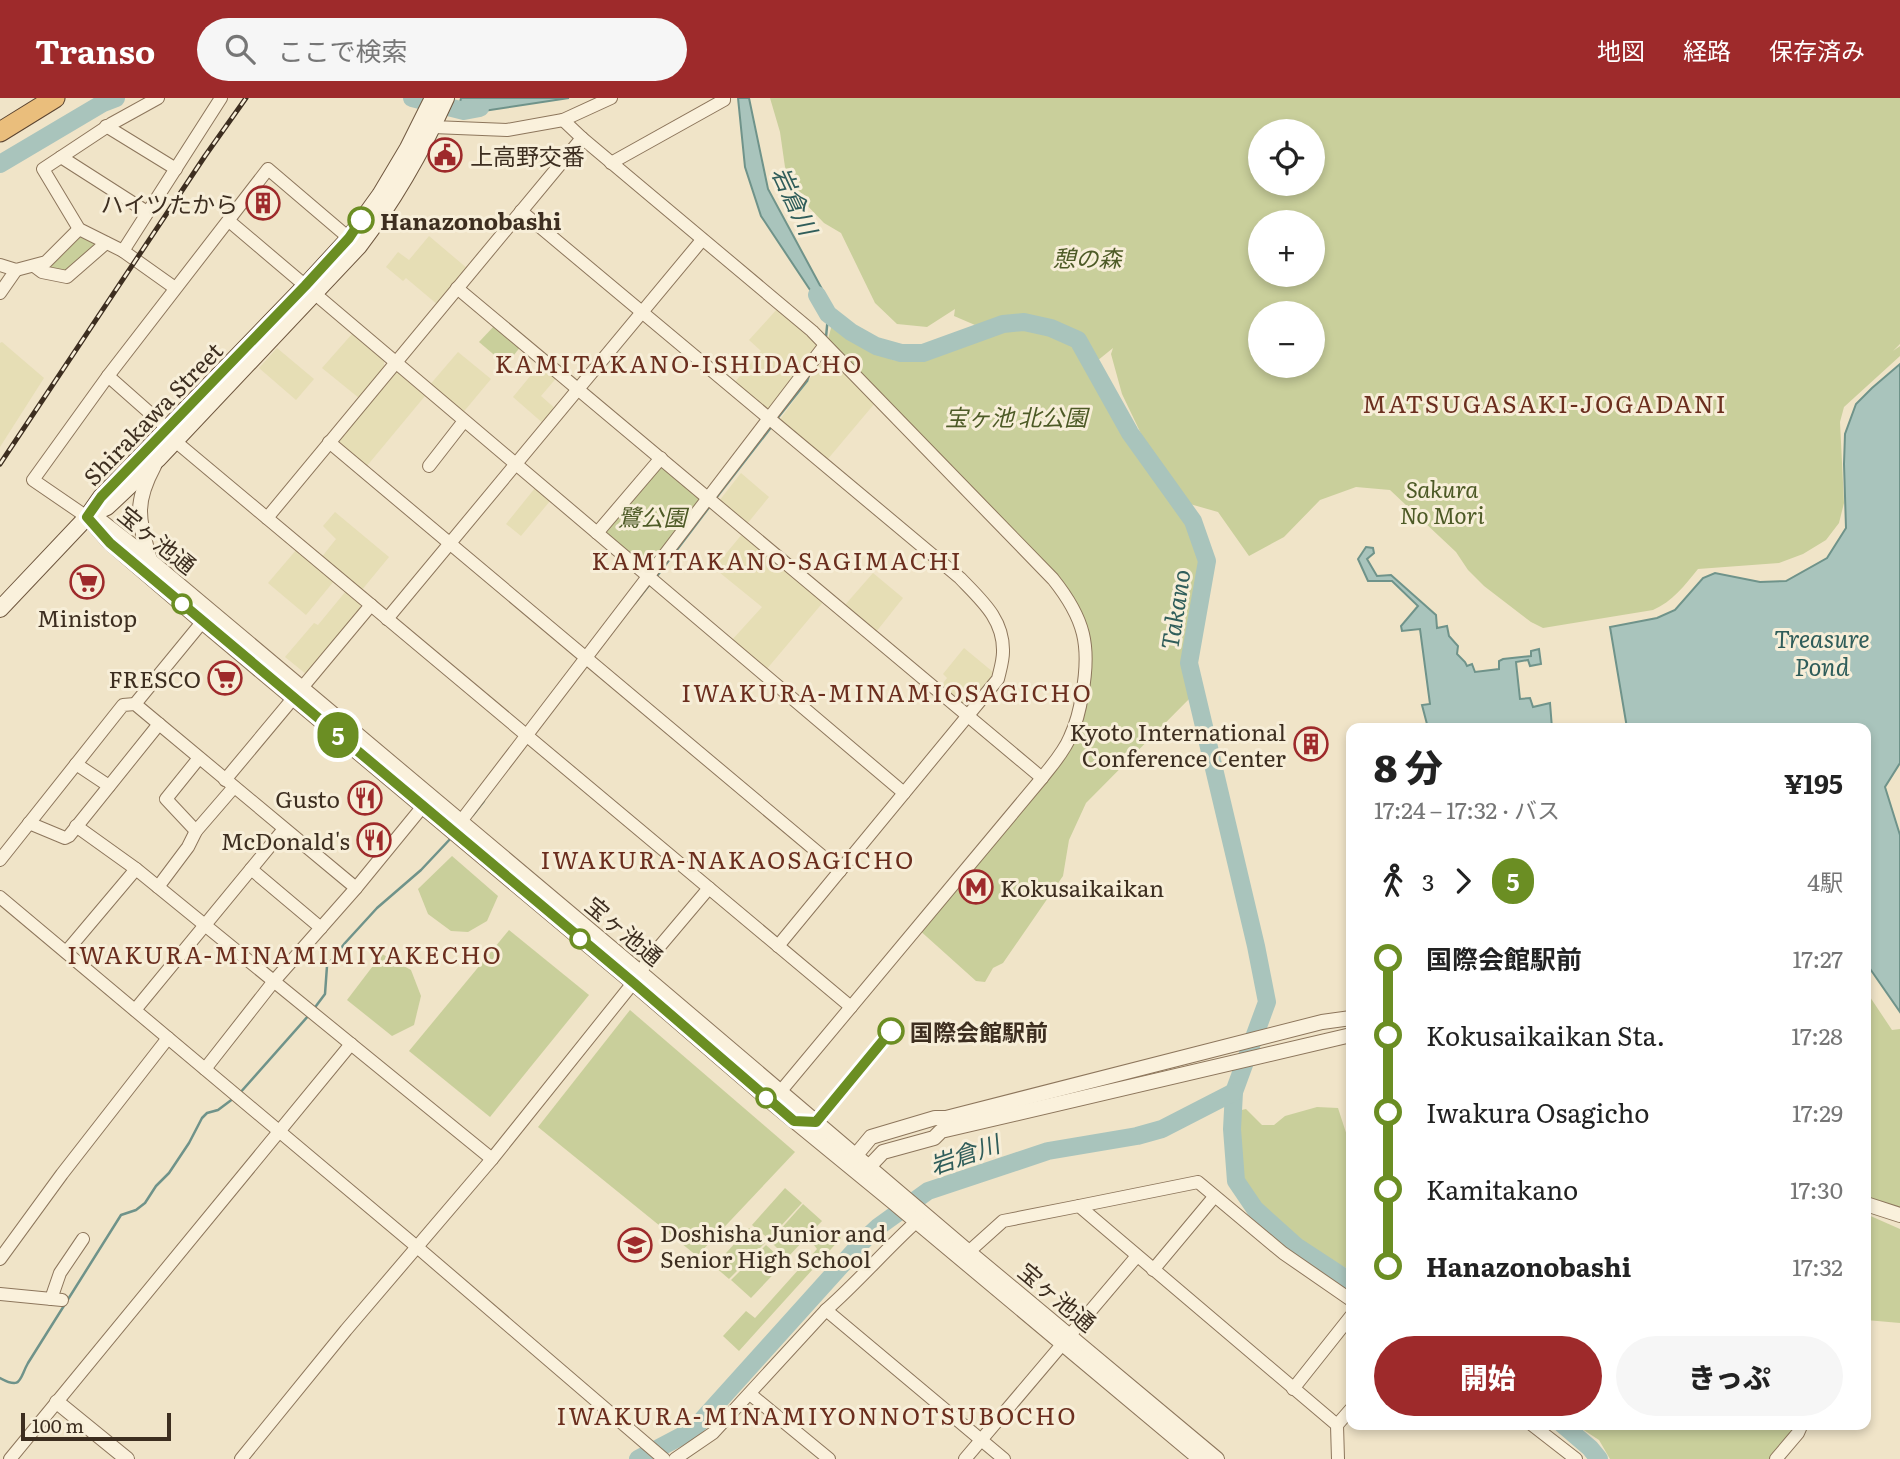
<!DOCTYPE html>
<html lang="ja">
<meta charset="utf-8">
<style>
body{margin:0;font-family:Literata,"Noto Sans JP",serif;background:#f6f6f6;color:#222;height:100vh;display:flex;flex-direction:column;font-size:26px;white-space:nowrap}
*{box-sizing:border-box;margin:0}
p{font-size:23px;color:#767676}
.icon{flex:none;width:38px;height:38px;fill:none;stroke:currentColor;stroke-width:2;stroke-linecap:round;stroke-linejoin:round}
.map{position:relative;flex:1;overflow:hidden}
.drawer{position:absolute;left:1346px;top:625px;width:525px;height:707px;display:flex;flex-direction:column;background:#fff;border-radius:14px;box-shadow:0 4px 10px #0003}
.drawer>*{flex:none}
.badge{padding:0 14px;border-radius:23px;font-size:24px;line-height:46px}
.controls{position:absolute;left:1248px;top:21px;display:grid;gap:14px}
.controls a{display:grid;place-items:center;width:77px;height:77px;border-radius:50%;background:#fff;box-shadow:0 4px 10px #0003;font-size:35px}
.scale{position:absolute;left:21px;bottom:18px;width:150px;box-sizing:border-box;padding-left:7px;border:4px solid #3d2e20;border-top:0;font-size:19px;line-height:24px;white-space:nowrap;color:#3d2e20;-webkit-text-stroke:5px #f7eed8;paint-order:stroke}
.map>.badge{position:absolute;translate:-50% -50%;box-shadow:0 0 0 4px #fff}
.legs{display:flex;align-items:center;gap:10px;height:77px;padding:0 28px;font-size:23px}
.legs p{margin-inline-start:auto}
.headline{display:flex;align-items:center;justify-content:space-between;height:119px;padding:0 28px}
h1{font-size:38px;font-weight:800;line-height:52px}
.button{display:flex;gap:14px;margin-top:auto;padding:14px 28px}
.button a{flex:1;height:80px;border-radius:42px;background:#9e2a2b;color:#fff;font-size:28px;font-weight:800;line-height:80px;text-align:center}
.button a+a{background:#f6f6f6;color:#222}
ul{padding:0 28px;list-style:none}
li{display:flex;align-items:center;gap:24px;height:77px;font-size:26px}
li i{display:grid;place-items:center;width:10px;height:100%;margin:0 9px;background:currentColor}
li i::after{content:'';width:18px;height:18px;margin:-9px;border:5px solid;border-radius:50%;background:#fff}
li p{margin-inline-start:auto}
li:first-child i{background:linear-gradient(#0000 50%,currentColor 0)}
li:last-child i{background:linear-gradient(currentColor 50%,#0000 0)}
header{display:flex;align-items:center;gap:42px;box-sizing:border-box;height:98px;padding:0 35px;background:#9e2a2b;color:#fff}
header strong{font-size:33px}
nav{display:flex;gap:38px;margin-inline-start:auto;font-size:24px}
.search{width:490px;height:63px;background:#f6f6f6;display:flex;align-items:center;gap:18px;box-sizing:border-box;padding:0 24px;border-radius:38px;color:#767676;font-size:26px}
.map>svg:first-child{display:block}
.farmland{fill:#e6deb5}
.green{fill:#c9cf9b;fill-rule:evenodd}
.water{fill:#a9c4bc;stroke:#6f938a;stroke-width:2}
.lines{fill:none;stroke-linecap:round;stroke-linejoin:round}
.stream{stroke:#6f938a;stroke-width:2.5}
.river{stroke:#a9c4bc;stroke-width:18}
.minor-casing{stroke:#8d765c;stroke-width:14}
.tertiary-casing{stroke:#8d765c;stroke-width:16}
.secondary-casing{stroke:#6f573f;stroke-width:18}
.trunk-casing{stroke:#5b4430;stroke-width:21}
.minor{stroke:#faf1dc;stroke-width:12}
.tertiary{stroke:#faf1dc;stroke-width:14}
.secondary{stroke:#faf1dc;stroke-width:16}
.trunk{stroke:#eabe7c;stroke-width:19}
.rail-casing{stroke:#3d2e20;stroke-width:5}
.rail{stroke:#f7eed8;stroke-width:2.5;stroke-dasharray:8;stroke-linecap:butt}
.line-1-casing{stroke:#fff;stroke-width:16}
.line-1{stroke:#6b8e23;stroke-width:10}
.stop-1-dot{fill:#fff;stroke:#6b8e23;stroke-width:3.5}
.labels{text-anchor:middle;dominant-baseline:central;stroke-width:6;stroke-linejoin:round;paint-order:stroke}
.poi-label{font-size:23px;fill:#3d2e20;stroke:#f7eed8;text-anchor:end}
.stop-label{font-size:23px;font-weight:bold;fill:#3d2e20;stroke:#f7eed8;text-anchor:start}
.park-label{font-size:23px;font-style:italic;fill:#4d5a26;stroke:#f7eed8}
.street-label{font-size:23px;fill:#3d2e20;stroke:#f7eed8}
.water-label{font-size:24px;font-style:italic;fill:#2f5d5a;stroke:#f7eed8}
.neighbourhood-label{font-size:24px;letter-spacing:2px;fill:#6b2e1e;stroke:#f7eed8}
</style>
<header>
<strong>Transo</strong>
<div class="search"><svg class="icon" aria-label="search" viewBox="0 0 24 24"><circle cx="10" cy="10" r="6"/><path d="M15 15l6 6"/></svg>ここで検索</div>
<nav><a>地図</a><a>経路</a><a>保存済み</a></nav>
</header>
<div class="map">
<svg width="1900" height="1361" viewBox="0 0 1900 1361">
<rect width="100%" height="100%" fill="#f0e4c8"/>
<!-- farmland -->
<g class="farmland">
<path d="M429,138l39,33 -30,36 -32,-27 -3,3 -17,-14 12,-15 11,8z"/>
<path d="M778,210l37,32 1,9 -45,60h-7l-30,-26 27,-32 -12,-11z"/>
<path d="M352,236l32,27v8l-25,29 -37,-30z"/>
<path d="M2,244l42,36 -44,69v-104z"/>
<path d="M277,250l37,31 -18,21 -37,-32z"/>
<path d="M458,254l33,27 -30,36 -33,-28z"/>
<path d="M826,258l49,47 -48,57 -48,-39z"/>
<path d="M541,265l17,13 -17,20 17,15 -13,14 -32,-28z"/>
<path d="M397,274l28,24 -59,71 -28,-23 -1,-7 54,-64z"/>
<path d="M741,375l28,24 -22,27 -28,-23z"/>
<path d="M535,390l15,13 -29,35 -15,-12z"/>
<path d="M335,414l54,45 -28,34 -40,-33 15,-19 -13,-13z"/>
<path d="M743,435l82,67 -59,70 -35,-29 31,-34 -48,-39z"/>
<path d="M297,451l37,32 -28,34 -38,-32z"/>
<path d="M873,475l30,25 -27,34 -31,-27z"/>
<path d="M346,493l14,11 1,8 -55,64 -21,-17 29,-34 4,2z"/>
<path d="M964,550l29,24 -3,10 -18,22 -8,1 -23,-19 6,-8 -4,-4z"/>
</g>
<!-- green -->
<g class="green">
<path d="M770,0h1130v246l-7,7 7,-5v10l-56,51 -4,15 4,81 -5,20 -13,17 -23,14 -24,9 -81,6c-13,16 -26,33 -45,41l-110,18 -12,-6 -47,-36 -16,-16 -12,-18 -66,-62 -34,-3 -36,13 -36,37 -35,19 -31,-44 -28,-8 -34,-39 -34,-71 -11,-40 2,-6 -16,13 -19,-27 -7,-6 -18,-6 -20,-5h-18l-40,8 -21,-9 1,-7 -28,18 -30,-3 -22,-21 -34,-70 -17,-10 -24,-25 -15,-31 -5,-35zM1260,33h52v53h-52zM1260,124h52v53h-52zM1260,215h52v53h-52z"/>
<path d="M83,139l12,7v3l-25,24 -21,-1 -1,-3 30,-29z"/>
<path d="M833,223l14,16 46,23 16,2 25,-6 28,-16 47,-15 14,3 10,-1 43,14 64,118 10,5 37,54 14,34 -1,23 -12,86 6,33 -108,109 -17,37 -6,36 -60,87 -10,5 -8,14 -9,-1 -59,-53 143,-174 26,-83 -9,-57 -249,-275z"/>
<path d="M495,227l26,21 -15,19 -27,-23z"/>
<path d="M658,367h7l34,30 1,8 -53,64h-5l-38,-32v-6z"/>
<path d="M452,758l46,40 -11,25 -19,11 -17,-1 -23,-17 -10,-25z"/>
<path d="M509,832l80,65 -99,122 -81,-66z"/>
<path d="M382,856l29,16 10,26 -7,29 -22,11 -45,-36z"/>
<path d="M1866,893l26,39 8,-1v179l-34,-12z"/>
<path d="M630,912l165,142 -98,104 -159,-129z"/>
<path d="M1317,1009l21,1 13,40v123c-17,-10 -36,-18 -53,-29 -18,-11 -45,-35 -52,-55 -7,-19 -9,-55 -9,-76l9,-2 16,16h12l11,-9z"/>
<path d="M785,1090l17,15 -33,36 -17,-14z"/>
<path d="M803,1106l19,17 -35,37 -17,-17z"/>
<path d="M1866,1116l34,15v94l-34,-3z"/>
<path d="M749,1130l16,15 -36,36 -15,-13z"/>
<path d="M830,1130l11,10 -102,113 -16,-15 23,-25 9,7 62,-69 -3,-4z"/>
<path d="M766,1147l19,17 -34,36 -20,-18z"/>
<path d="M1576,1327h229l-22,34h-173l-11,-19z"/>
</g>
<!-- water -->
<g class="water">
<path d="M461,0h108l-112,17z"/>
<path d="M738,0h11l19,91 61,113 1,18 -69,-104 -16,-49z"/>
<path d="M1900,266v399l-15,24 15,48v177l-34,-49v-235h-239l-17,-101 47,-9 18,-8 28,-32 12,-5 45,9 26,-1 41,-23 19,-30 -2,-64 1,-30 11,-30 16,-16z"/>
<path d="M1366,449l7,1 1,5 -7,6 10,17 14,-1 45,40 1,13 10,-2 2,10 9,10 -1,8 8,8 2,4 5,-2 3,8 24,-3v-8l4,-2 28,-3v-5l8,-2 2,15 -11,2 -2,-6 -12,2 4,37 10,-1 3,9 17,-4 2,25h-80l-1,-2 -14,2h-29l-6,-23 8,-1 -10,-75 -18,2 -1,-5 17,-20 -26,-25h-24l-10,-22z"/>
</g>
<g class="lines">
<!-- stream -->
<g class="stream">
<path d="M826,239l2,-21"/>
<path d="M776,322l31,-39 2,-6"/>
<path d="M716,400l56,-72"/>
<path d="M657,478l53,-70"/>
<path d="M635,505l15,-19"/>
<path d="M473,717l11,-14"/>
<path d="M313,912l12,-16 2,-28 18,-23 32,-35 44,-38 31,-33"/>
<path d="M239,996l70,-79"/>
<path d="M0,1280c22,12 19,1 28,-15l93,-148 15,-5 9,-7 11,-17 13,-13 20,-30 13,-25 5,-5 11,-3 16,-12"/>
</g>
<!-- river -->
<g class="river">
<path d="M412,0l52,13 16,-3"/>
<path d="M0,66l103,-61 13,-5"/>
<path d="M817,197l11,19 23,18 25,14 25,7h22l80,-29 21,-2 27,6 27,12 52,93 63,88 14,40 -18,102 67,283 11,56 -33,90 -2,37 4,52 19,28 41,37 55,36"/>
<path d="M1562,1326l28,24 9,11"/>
<path d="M638,1361l55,-29 172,-191 13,-12 50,-36 120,-40 89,-15 25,-7 72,-37"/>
</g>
<defs>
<g id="minor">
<path d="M158,0l-47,26 -68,45 36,60 44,22 52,37"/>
<path d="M563,22l19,18 230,193 241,248c32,40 38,67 29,116 -2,14 -6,29 -12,42 -6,15 -18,28 -28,41l-267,320"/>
<path d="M106,28l70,43"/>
<path d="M433,29l74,3 56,-10 48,-22"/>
<path d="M61,59l86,55"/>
<path d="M611,65l113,-63v-2"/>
<path d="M521,113l439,367c21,22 44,41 43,74 0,9 -3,18 -5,27l-220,267"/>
<path d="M229,123l675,572"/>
<path d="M123,153l98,-153"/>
<path d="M0,167l16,5 30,-8 33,-33"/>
<path d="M34,168l8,6 25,5 39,-34"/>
<path d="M457,190l585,490"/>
<path d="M0,195l16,-23"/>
<path d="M108,278l60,53"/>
<path d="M175,343l676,566"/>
<path d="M329,344l511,429"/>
<path d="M429,368l35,-45"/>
<path d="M87,419l-54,-37 75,-104 160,-207 88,75"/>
<path d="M267,420l315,-380"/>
<path d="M597,435l64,-75"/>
<path d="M387,521l315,-379"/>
<path d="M135,606l73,-89"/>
<path d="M76,666l33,22"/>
<path d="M225,682l146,-175"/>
<path d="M29,725l36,15 4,-2 90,-112"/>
<path d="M76,728l60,43 356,290"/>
<path d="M455,731l370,-484"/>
<path d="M196,733l-30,-32 33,-41"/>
<path d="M0,762l123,-155 12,-1 221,184"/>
<path d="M251,771l70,59"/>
<path d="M158,789l30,-40 8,-16 38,-44"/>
<path d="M0,799l417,350 247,212"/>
<path d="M66,854l70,-83"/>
<path d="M135,912l149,-181"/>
<path d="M205,971l69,-88 82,-93 72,-88"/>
<path d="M1079,1108l119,-24 85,71 68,47"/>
<path d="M964,1158l39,-35 76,-15 258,219 1,34"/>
<path d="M0,1161l62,-85 106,-136"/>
<path d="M1153,1172l61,-73"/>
<path d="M0,1196l62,6"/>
<path d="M51,1201l9,-26 23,-34"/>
<path d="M826,1212l178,149"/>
<path d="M1293,1291l58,-73"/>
<path d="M750,1296l79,65"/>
<path d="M1531,1326l45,35"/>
<path d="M1337,1327l14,-16"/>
<path d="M10,1361l341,-415"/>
<path d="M241,1361l105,-129 146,-171 141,-176 16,-24 60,-71"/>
<path d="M675,1361l38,-26 113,-123c32,-28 59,-60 91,-89"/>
<path d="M965,1361l172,-203"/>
<path d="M1776,1361l22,-26 4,-9"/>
</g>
<g id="tertiary">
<path d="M87,419l14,4 31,24 508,427 329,280 248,207"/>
<path d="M88,420l22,25 92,79 431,361 138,119 122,100 307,257"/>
<path d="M150,462c-11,-40 -17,-55 4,-94"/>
<path d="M851,1063l20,-24 64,-19h11l376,-96 29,-4"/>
<path d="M864,1074l19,-20 51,-14 7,-7 410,-96"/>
<path d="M1866,1106l34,11"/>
<path d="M57,1304l70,57"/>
</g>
<g id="secondary">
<path d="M98,413l9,-4 51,-48 201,-213c35,-46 63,-95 87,-148"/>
<path d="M0,511l87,-92 14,-20 204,-211 44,-48 31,-43 28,-47 25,-50"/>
</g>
<path id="trunk" d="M0,34l55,-34"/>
</defs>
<!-- minor casing -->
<use href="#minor" class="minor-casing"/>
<!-- tertiary casing -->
<use href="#tertiary" class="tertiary-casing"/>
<!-- secondary casing -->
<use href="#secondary" class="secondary-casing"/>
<!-- trunk casing -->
<use href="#trunk" class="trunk-casing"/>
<!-- minor -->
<use href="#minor" class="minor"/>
<!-- tertiary -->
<use href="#tertiary" class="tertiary"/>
<!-- secondary -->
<use href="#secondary" class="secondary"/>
<!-- trunk -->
<use href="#trunk" class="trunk"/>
<defs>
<path id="rail" d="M0,366l205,-308 41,-58"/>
</defs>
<!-- rail casing -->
<use href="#rail" class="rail-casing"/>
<!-- rail -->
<use href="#rail" class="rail"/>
</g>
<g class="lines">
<defs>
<path id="line-1" d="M361,122l-12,18 -44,48 -204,211 -14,20 23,26 524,440 160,138 22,1 75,-91"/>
</defs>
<!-- line-1 casing -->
<use href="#line-1" class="line-1-casing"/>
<!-- line-1 -->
<use href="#line-1" class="line-1"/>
</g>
<!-- icons -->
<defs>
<symbol id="civic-ring" viewBox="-11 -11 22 22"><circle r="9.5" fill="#f7eed8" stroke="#9e2a2b" stroke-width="1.5"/><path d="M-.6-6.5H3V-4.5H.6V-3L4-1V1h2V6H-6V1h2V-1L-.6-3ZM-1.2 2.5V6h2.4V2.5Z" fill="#9e2a2b"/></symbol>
<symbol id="building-ring" viewBox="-11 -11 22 22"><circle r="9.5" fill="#f7eed8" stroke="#9e2a2b" stroke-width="1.5"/><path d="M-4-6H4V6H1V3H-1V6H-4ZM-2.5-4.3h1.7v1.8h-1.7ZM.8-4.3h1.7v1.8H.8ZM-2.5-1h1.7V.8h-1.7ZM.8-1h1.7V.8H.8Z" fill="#9e2a2b"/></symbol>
<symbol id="supermarket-ring" viewBox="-11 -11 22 22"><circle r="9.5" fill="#f7eed8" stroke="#9e2a2b" stroke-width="1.5"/><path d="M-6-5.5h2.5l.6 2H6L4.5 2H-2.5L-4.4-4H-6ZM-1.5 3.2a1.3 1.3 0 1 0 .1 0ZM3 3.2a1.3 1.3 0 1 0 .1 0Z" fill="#9e2a2b"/></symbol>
<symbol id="restaurant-ring" viewBox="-11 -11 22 22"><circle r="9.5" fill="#f7eed8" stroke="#9e2a2b" stroke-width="1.5"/><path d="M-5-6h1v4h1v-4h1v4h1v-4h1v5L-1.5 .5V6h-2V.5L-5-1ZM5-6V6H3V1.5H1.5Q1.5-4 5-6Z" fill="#9e2a2b"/></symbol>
<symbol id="metro-ring" viewBox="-11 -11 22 22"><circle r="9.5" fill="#f7eed8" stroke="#9e2a2b" stroke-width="1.5"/><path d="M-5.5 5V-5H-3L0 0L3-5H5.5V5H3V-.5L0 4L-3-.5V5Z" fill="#9e2a2b"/></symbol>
<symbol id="school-ring" viewBox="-11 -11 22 22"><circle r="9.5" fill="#f7eed8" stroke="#9e2a2b" stroke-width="1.5"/><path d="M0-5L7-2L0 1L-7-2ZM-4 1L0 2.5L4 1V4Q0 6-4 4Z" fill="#9e2a2b"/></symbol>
</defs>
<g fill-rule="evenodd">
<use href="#civic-ring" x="426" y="38" width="38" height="38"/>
<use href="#building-ring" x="244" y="86" width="38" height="38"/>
<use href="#supermarket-ring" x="68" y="465" width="38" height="38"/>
<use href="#supermarket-ring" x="206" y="561" width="38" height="38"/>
<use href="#building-ring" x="1292" y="627" width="38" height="38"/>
<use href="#restaurant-ring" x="346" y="681" width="38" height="38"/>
<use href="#restaurant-ring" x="355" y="723" width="38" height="38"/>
<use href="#metro-ring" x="957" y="770" width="38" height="38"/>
<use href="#school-ring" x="616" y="1128" width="38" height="38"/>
</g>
<!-- markers -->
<g class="stop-1-dot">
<circle cx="361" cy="122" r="12"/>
<circle cx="182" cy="506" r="9"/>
<circle cx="580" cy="841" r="9"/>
<circle cx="891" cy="933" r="12"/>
<circle cx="766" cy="1000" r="9"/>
</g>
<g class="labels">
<!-- poi labels -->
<g class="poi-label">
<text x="470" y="57" text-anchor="start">上高野交番</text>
<text x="238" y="105">ハイツたから</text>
<text x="87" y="519" text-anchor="middle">Ministop</text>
<text x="201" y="580">FRESCO</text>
<text x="1286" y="633">Kyoto International<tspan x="1286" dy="26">Conference Center</tspan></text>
<text x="340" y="700">Gusto</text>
<text x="350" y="742">McDonald's</text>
<text x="1000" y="789" text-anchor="start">Kokusaikaikan</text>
<text x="660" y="1134" text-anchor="start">Doshisha Junior and<tspan x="660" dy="26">Senior High School</tspan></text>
</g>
<!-- stop labels -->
<g class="stop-label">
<text x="380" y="122">Hanazonobashi</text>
<text x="910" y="933">国際会館駅前</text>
</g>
<!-- park labels -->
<g class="park-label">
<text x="1087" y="159">憩の森</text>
<text x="1016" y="318">宝ヶ池 北公園</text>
<text x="1442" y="390">Sakura<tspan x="1442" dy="26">No Mori</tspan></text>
<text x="652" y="418">鷺公園</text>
</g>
<!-- street labels -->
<g class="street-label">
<text transform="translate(152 315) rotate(-46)">Shirakawa Street</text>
<text transform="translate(158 441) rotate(39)">宝ヶ池通</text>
<text transform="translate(625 832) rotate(40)">宝ヶ池通</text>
<text transform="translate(1058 1198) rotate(40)">宝ヶ池通</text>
</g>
<!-- water labels -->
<g class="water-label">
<text transform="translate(796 102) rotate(65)">岩倉川</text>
<text transform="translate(1174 511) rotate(-81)">Takano</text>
<text x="1822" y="539">Treasure<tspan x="1822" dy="28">Pond</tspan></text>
<text transform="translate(964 1055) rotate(-19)">岩倉川</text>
</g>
<!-- neighbourhood labels -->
<g class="neighbourhood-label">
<text x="679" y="264">KAMITAKANO-ISHIDACHO</text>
<text x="1545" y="304">MATSUGASAKI-JOGADANI</text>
<text x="777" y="461">KAMITAKANO-SAGIMACHI</text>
<text x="887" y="593">IWAKURA-MINAMIOSAGICHO</text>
<text x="728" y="760">IWAKURA-NAKAOSAGICHO</text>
<text x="285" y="855">IWAKURA-MINAMIMIYAKECHO</text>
<text x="817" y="1316">IWAKURA-MINAMIYONNOTSUBOCHO</text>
</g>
</g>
</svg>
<div class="controls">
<a><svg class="icon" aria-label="locate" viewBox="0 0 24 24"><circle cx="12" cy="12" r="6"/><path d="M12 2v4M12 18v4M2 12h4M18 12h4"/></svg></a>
<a>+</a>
<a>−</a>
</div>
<div class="scale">100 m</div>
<b class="badge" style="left:338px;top:637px;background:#6b8e23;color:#fff">5</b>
<section class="drawer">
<div class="headline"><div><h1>8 分</h1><p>17:24 – 17:32 · バス</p></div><b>¥195</b></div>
<div class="legs"><svg class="icon" aria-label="walk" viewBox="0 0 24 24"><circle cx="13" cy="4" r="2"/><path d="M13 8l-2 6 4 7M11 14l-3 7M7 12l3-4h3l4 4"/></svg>3<svg class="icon" aria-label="forward" viewBox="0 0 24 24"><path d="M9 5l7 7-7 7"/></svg><b class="badge" style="background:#6b8e23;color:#fff">5</b><p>4駅</p></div>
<ul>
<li><i style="color:#6b8e23"></i><b>国際会館駅前</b><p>17:27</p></li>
<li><i style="color:#6b8e23"></i><span>Kokusaikaikan Sta.</span><p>17:28</p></li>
<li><i style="color:#6b8e23"></i><span>Iwakura Osagicho</span><p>17:29</p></li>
<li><i style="color:#6b8e23"></i><span>Kamitakano</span><p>17:30</p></li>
<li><i style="color:#6b8e23"></i><b>Hanazonobashi</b><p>17:32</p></li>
</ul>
<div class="button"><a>開始</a><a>きっぷ</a></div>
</section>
</div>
